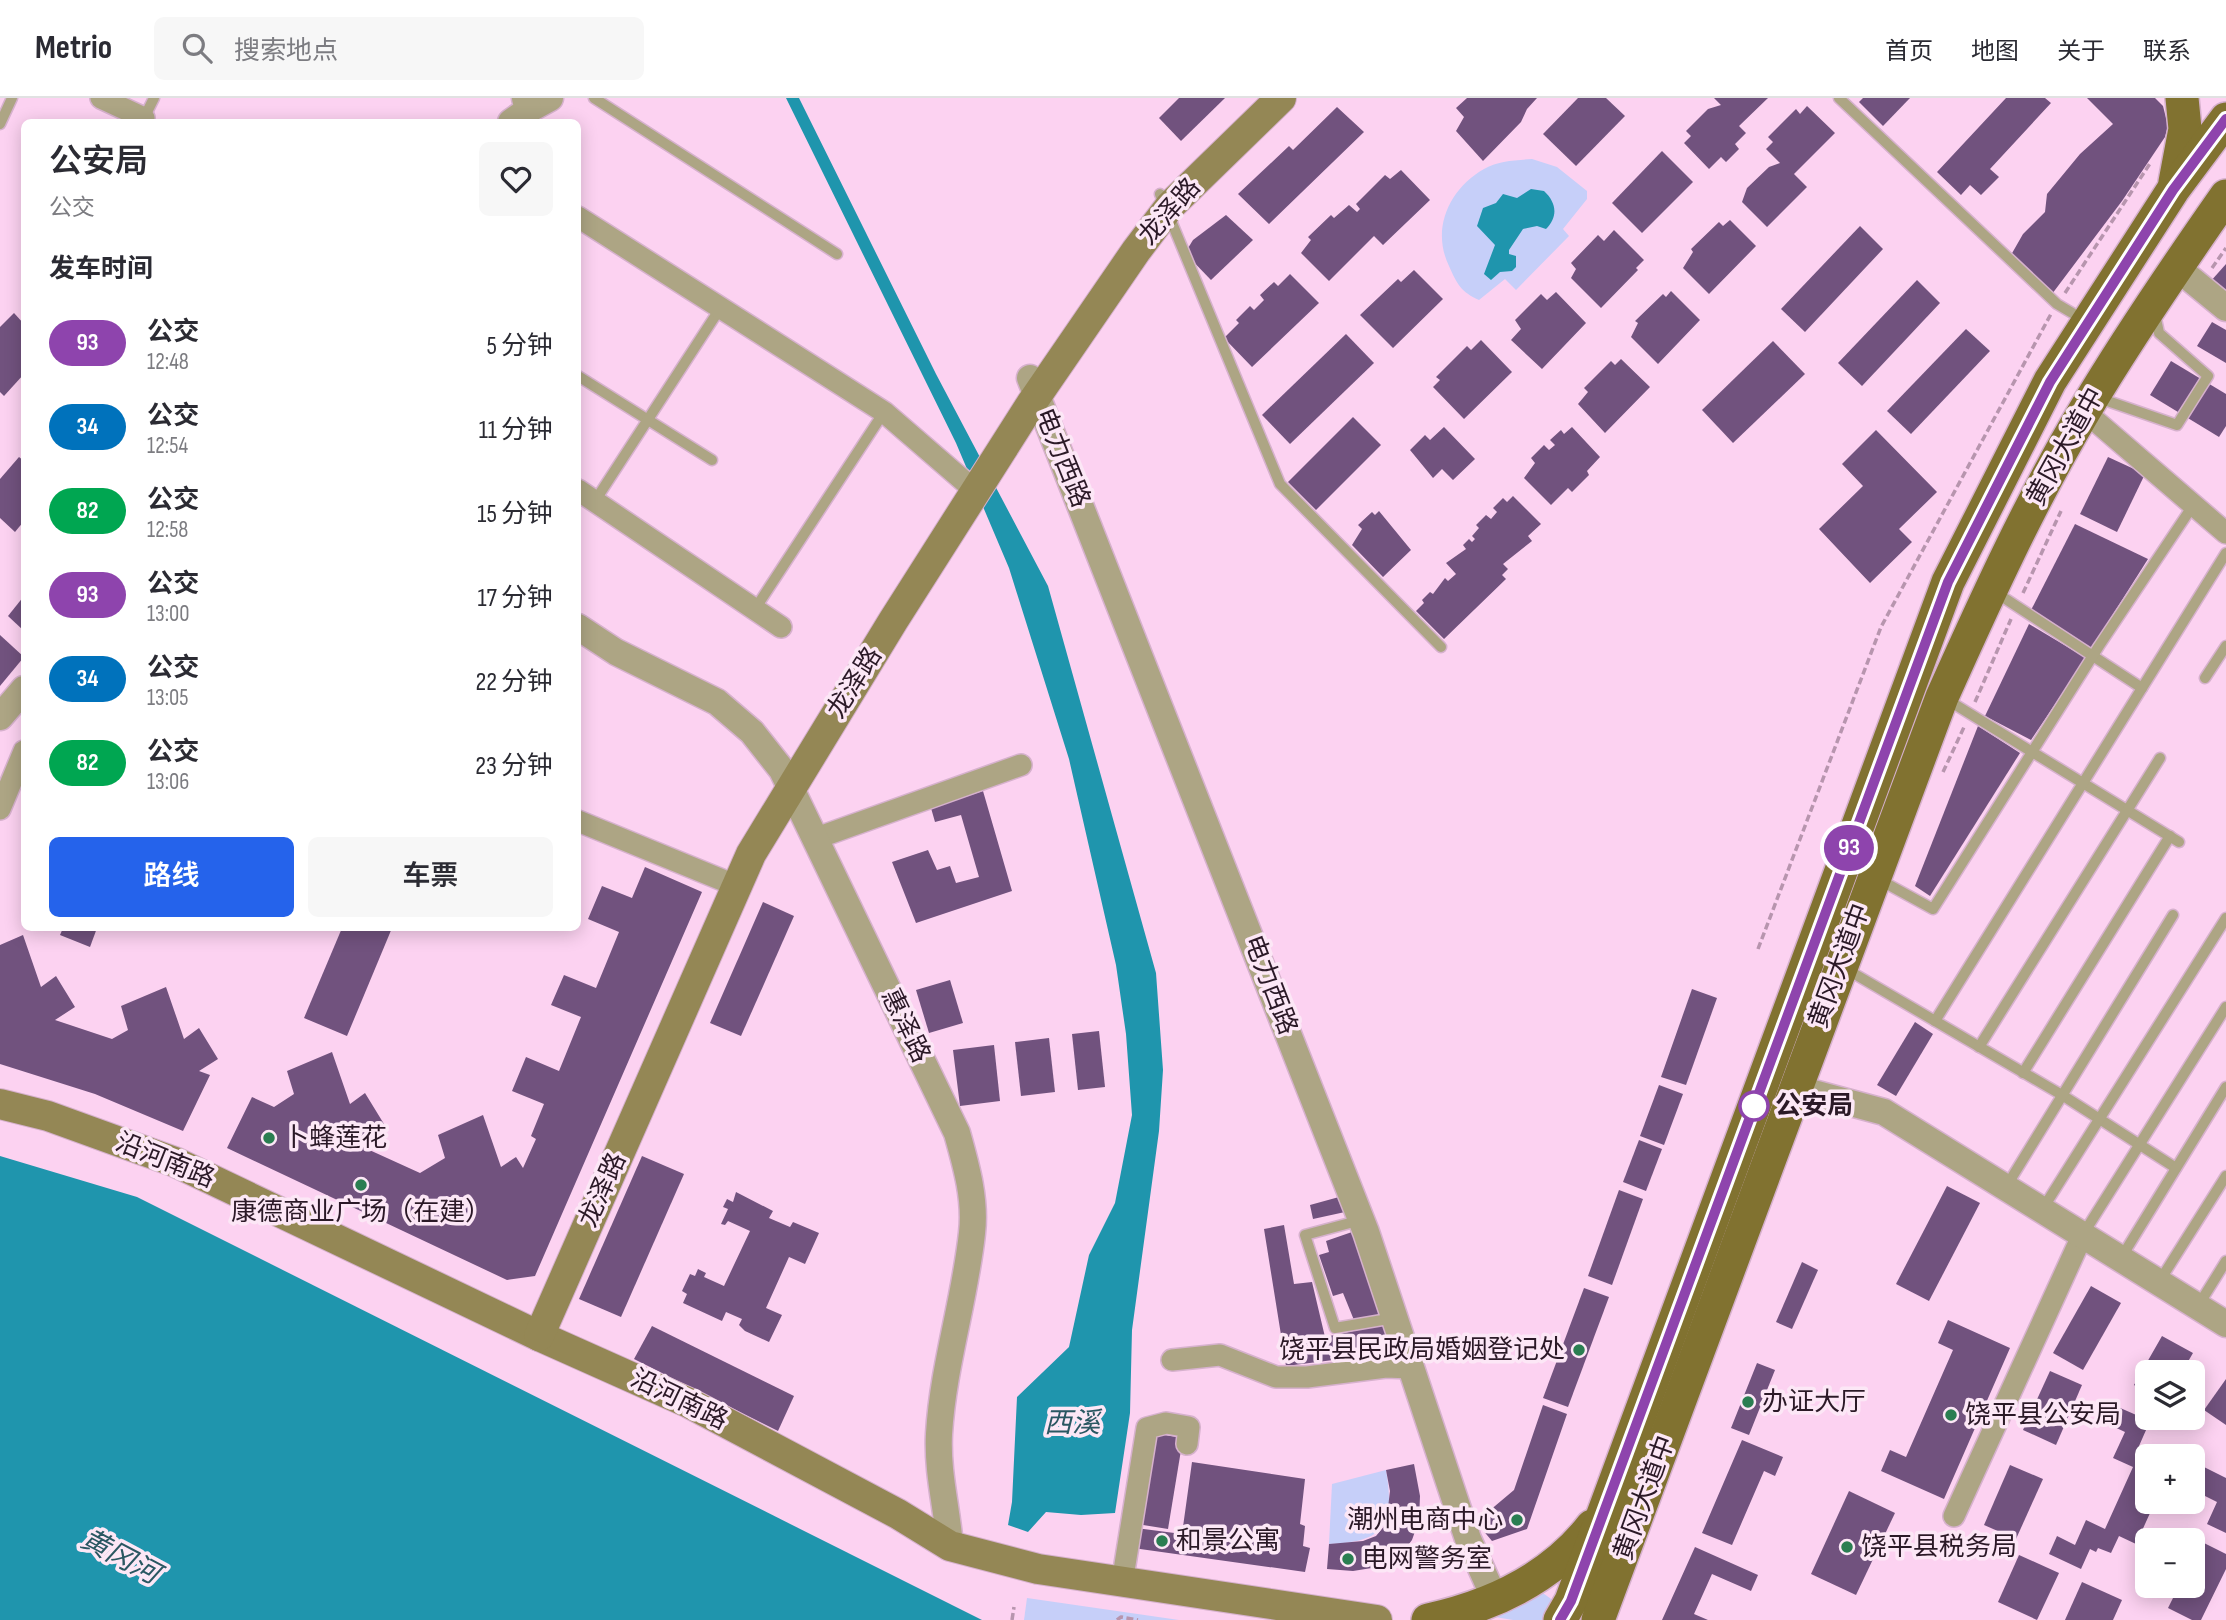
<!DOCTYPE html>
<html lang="zh">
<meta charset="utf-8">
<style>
body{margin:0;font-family:"Sofia Sans Condensed","Noto Sans SC",sans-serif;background:#f7f7f7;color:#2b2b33;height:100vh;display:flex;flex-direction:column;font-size:26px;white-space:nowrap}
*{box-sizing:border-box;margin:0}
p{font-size:23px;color:#7c7c81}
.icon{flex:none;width:38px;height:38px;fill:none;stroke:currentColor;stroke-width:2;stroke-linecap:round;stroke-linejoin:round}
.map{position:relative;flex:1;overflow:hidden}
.drawer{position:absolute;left:21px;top:21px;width:560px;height:812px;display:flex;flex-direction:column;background:#fff;border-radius:10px;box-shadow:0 4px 18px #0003}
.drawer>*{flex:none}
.badge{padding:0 14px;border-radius:23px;font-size:24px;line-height:46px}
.fabs{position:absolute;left:2135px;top:1262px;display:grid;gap:14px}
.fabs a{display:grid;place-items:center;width:70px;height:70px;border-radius:10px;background:#fff;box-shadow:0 4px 18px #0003;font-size:35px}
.map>.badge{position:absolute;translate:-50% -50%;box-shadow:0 0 0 4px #fff}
h2{padding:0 28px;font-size:26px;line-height:63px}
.round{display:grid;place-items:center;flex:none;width:74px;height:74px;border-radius:10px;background:#f7f7f7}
.summary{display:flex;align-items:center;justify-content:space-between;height:119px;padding:0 28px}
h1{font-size:33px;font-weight:600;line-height:52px}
.primary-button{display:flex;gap:14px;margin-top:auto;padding:14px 28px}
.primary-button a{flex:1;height:80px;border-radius:10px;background:#2563eb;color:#fff;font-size:28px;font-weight:600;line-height:80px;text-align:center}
.primary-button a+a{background:#f7f7f7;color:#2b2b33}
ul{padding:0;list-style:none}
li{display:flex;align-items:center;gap:21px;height:84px;padding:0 28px}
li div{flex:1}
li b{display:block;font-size:26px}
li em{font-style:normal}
li .badge{min-width:77px;font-weight:700;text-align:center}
header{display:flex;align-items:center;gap:42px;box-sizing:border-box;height:98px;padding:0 35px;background:#fff;border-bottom:2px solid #e1e1e2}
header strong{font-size:33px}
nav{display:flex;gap:38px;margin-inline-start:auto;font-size:24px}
.search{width:490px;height:63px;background:#f7f7f7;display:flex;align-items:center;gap:18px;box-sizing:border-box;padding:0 24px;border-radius:10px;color:#7c7c81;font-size:26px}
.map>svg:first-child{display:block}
.green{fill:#c6cff9}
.water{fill:#1f95ad}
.building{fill:#71527e}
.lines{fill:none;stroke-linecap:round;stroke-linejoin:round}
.service-casing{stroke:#d6b1cd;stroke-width:13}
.minor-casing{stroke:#d6b1cd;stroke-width:24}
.tertiary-casing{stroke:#d6b1cd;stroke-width:29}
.secondary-casing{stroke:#d6b1cd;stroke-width:32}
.primary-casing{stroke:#d6b1cd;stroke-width:36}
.path{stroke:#b795ae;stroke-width:3.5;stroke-dasharray:7 3.5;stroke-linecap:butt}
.service{stroke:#ada584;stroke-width:10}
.minor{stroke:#ada584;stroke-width:21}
.tertiary{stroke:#ada584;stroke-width:26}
.secondary{stroke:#948755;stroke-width:30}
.primary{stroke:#817230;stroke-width:33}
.line-casing{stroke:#fff;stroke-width:16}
.line{stroke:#8e44ad;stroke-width:10}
.stop-dot{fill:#fff;stroke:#8e44ad;stroke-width:3.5}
.poi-dot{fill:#2a7e51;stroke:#fce7f6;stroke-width:2.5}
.labels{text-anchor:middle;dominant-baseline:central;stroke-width:7;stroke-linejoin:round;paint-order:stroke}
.street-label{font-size:26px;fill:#2b1927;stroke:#fce7f6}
.stop-label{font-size:26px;font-weight:bold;fill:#2b1927;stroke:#fce7f6;text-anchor:start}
.poi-label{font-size:26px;fill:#2b1927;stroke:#fce7f6;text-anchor:start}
.water-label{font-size:28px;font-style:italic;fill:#2a5762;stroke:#fce7f6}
</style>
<header>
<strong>Metrio</strong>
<div class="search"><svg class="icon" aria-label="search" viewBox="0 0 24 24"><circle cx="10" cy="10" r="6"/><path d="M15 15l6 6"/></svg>搜索地点</div>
<nav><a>首页</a><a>地图</a><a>关于</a><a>联系</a></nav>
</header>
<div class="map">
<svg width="2226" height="1522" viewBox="0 0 2226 1522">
<rect width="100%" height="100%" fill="#fcd2f1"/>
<!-- green -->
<g class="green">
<path d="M1532,61l25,8 30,24v8l-24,30 6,7 -53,54 -11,-11 -26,21c-18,-8 -22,-16 -30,-34 -18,-37 0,-77 35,-97 13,-8 32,-9 48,-10z"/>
<path d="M1386,1372c9,54 0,72 -57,74l3,-60z"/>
<path d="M1540,1493l14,10 -9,19h-32l-24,-4z"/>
<path d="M1027,1500l152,22h-155z"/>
</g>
<!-- water -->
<g class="water">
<path d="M786,0h13l137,276 112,212 108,387 7,97 -4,61 -27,199 -2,83 -15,100 -34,2 -35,-3 -18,20 -20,-7 4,-23 5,-105 52,-50 20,-92 26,-52 17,-88 -6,-81 -10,-69 -47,-206 -60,-191 -53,-125z"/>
<path d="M1531,91l13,2c13,12 14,26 2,38l-9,-3 -14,3 -14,21v4l7,2v11l-4,4 -12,1 -9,8 -7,-6 11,-29 -18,-19 6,-18 13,-5 7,-9 14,4z"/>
<path d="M0,1058l137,41 845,423h-982z"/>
</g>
<!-- building -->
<g class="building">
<path d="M1179,0h46l-44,43 -22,-23z"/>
<path d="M1467,0h70l-10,11 -6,13 -38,39 -27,-30 8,-14 -8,-9z"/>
<path d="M1578,0h28l19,18 -49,50 -33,-32z"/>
<path d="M1714,0h54l-29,28 7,7 -11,11 4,5 -13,13 -5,-5 -12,12 -25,-26 7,-7 -5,-5 22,-22 13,-4z"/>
<path d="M1863,0h47l-27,28 -24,-24z"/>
<path d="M2006,0h39l6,5 -61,66 9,8 -18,18 -11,-10 -9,10 -24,-23z"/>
<path d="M2087,0h68l8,8 5,20 -3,11 -43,64 -70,93 -41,-39 12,-21 22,-22 2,-18 33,-40 33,-30z"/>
<path d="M1807,8l28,27 -41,41 13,13 -40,40 -25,-25 5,-14 22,-21 11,-4 -14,-14 7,-7 -5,-5 28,-28 4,5z"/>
<path d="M1337,9l27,25 -95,92 -31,-30 51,-48 4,4z"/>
<path d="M1662,53l31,31 -51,51 -30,-30z"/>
<path d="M1401,72l29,30 -47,45 -9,-9 -45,45 -28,-28 10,-13 -3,-3 23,-22 3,3 15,-13 8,7 3,-3 -4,-5 29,-29 5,4z"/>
<path d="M1226,117l27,25 -42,40 -26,-27 8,-13z"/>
<path d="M1730,122l26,26 -47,48 -26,-26 10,-16 -2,-3 28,-27 4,4z"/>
<path d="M1860,128l23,23 -78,83 -24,-23z"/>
<path d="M1614,132l30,30 -8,8 2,2 -37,38 -30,-30 5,-9 -5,-6 27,-28 6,6z"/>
<path d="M2226,166v32l-16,-14z"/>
<path d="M1414,172l29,29 -50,49 -33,-33 38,-36 3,3z"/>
<path d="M1290,176l29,29 -67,64 -28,-29 15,-15 -3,-3 14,-14 4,4 10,-10 -4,-5 14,-13 4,4z"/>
<path d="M1917,182l23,23 -78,83 -24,-23z"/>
<path d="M1671,193l29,29 -42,44 -27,-27 7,-14 -3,-2 28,-27 3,3z"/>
<path d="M1556,194l30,31 -44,46 -31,-29 10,-11 -6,-9 26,-26 6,6z"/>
<path d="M14,215l10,11v50l-20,22 -4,-4v-65z"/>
<path d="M2212,224l14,8v33l-29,-17z"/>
<path d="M1966,231l24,22 -79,83 -24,-23z"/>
<path d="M1346,236l28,29 -84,81 -28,-29z"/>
<path d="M1481,242l31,32 -48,47 -31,-32 7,-7 -4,-3 31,-31 4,4z"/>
<path d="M1773,243l32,33 -72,69 -31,-33z"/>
<path d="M1621,261l29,28 -45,46 -27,-29 10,-12 -4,-4 27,-27 4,4z"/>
<path d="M2171,263l55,33v32l-7,11 -69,-42z"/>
<path d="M1353,319l28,28 -65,65 -28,-28z"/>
<path d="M1444,329l31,32 -22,21 -11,-11 -9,9 -23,-28 15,-15 5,5z"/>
<path d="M1572,329l28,30 -13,14 2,4 -17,17 -4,-4 -17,17 -27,-27 11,-15 -4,-5 13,-13 5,5 6,-5 -5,-5 11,-10 3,4z"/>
<path d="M1876,332l61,62 -38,37 13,13 -42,41 -51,-54 44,-43 -21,-22z"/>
<path d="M19,359l5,4v60l-9,11 -15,-14v-39z"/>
<path d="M2108,359l37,17 -28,58 -37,-18z"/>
<path d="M1513,398l28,28 -13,12 4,5 -29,23 5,5 -6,6 4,4 -62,60 -28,-28 8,-8 -2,-3 8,-8 3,2 12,-16 3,3 8,-7 -10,-11 20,-14 -3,-4 6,-6 3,3 3,-3 -3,-3 7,-8 -3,-3 10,-10 5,4 6,-7 -4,-4 10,-10 4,4z"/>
<path d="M1379,413l32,39 -28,27 -31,-32 10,-16 -4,-4 14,-13 3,3z"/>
<path d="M2075,426l73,35 -57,90 -62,-35z"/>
<path d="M24,498v35l-16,-15z"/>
<path d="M2029,526l57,34 -55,82 -46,-24z"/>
<path d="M0,537l24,22 -24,29z"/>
<path d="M1978,628l42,27 -90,143 -15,-10z"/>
<path d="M983,693l29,100 -96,32 -24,-61 36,-12 9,20 13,-4 6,17 23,-6 -18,-62 -26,7 -4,-14z"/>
<path d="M645,769l57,25 -167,384 -28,4 -280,-132 25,-51 22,10 20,-13 -7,-23 45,-19 18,52 15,-11 19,31 -30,19 66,30 25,-15 -7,-23 45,-20 18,52 15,-10 7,11 13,-29 -5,-3 13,-32 -32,-13 14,-34 33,14 22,-54 -30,-12 13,-30 32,13 23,-56 -31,-13 14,-33 30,12z"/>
<path d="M763,804l31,14 -53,120 -31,-13z"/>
<path d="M63,830h34l-7,19 -30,-12z"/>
<path d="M342,830h50l-45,108 -43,-18z"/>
<path d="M23,837l18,52 15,-11 19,31 -20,13 57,19 16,-9 -7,-24 45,-19 18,52 15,-11 19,31 -19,12 11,4 -27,56 -88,-37 -95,-30v-119z"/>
<path d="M950,882l13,43 -34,10 -13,-43z"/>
<path d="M1692,891l25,9 -31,87 -25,-8z"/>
<path d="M1915,924l18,12 -37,62 -19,-11z"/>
<path d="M1099,933l6,56 -27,3 -6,-56z"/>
<path d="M1049,940l6,54 -34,4 -6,-54z"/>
<path d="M994,947l6,56 -40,5 -7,-56z"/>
<path d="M1659,987l24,9 -19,51 -24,-9z"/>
<path d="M1639,1042l23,9 -16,42 -23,-9z"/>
<path d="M642,1058l42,18 -63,143 -42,-18z"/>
<path d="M1947,1088l33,17 -51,98 -33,-17z"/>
<path d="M1619,1092l24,9 -31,86 -24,-9z"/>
<path d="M736,1094l37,19 -4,7 21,9 3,-5 26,11 -14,31 -16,-7 -23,51 16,7 -13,27 -24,-11 -6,-6 3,-6 -16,-7 -4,9 -39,-18 4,-9 -5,-3 8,-17 5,2 3,-7 8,4 -2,4 20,9 26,-55 -22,-10 -3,4 -4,-1 7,-15 -5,-2 4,-8 6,3z"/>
<path d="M1339,1099l6,15 -32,7 -3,-14z"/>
<path d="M1284,1127l10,59 18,-2 13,55 33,-7 -15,-37 -10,3 -14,-41 10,-3 -3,-11 26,-9 44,120 -110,14 -22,-137z"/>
<path d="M1802,1164l16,8 -26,59 -16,-7z"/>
<path d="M2091,1188l30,17 -38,67 -30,-17z"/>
<path d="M1584,1190l25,9 -41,110 -25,-9z"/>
<path d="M1948,1222l62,28 -66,151 -63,-28 9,-21 16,7 47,-107 -15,-7z"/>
<path d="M652,1228l142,70 -16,35 -144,-72z"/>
<path d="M2162,1238l31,17 -11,19h-35v21l-13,-8z"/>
<path d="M1757,1265l18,7 -26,65 -18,-7z"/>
<path d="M2050,1273l32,14 -26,60 -33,-15z"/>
<path d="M2226,1281v46l-22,-15z"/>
<path d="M1543,1307l24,9 -40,115 -35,12 -16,-19 38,-32z"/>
<path d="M2118,1309l32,14 -11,25 18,7 -10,3v46h8l-19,42 -17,-8 -8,17 -13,-5 -2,4 -6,-3 -9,20 -32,-15 8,-18 18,9 11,-25 19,9 28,-62 -20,-9 12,-26 -15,-7z"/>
<path d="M1151,1335l32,5 -15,91 -31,-5z"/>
<path d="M1742,1342l41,17 -8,19 -11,-5 -32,74 -30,-12z"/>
<path d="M1192,1364l113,17 -5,45 5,2 -2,20 7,2 -5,24 -172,-24 3,-20 46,6z"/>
<path d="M1414,1366l6,32 -1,24 -7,20 -13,17 -21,10 -25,4 -26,-2 2,-25 34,-3 13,-5 10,-12 4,-33 -4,-21z"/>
<path d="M2010,1367l33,14 -27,60 -32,-14z"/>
<path d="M2200,1367l26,13v55l-19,-9 10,-22 -24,-12v-11z"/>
<path d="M1849,1393l46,22 -39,82 -45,-21z"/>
<path d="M2200,1443l26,13v15l-25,51h-9l-24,-12 11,-22h14v-31z"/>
<path d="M1695,1449l63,28 -7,16 -39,-17 -18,40 14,6h-46z"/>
<path d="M2019,1457l40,18 -22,47 -39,-18z"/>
<path d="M2082,1484l40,18 -9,20h-48z"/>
</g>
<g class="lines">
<defs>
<g id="service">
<path d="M594,0l243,156"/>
<path d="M1839,0l218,206 27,16"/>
<path d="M144,20l10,-20"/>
<path d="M0,26l12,-26"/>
<path d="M1160,96l120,290 161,163"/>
<path d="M578,278l134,84"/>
<path d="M2096,299l81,28 31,-49 -49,-43 -4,-19"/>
<path d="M595,403l126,-194"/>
<path d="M1995,494l147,96"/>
<path d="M755,511l129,-197"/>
<path d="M2205,580l21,-32"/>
<path d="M1946,601l233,143"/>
<path d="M1878,781l55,30 166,-263 95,-142"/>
<path d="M1846,871l216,126 114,73"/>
<path d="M1935,923l291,-468"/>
<path d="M1979,949l181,-289"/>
<path d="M2023,975l147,-237"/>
<path d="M2006,1089l167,-272"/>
<path d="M2042,1112l184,-292"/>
<path d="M1361,1122l-56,15 30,93 59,-10"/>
<path d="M2082,1138l144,-229"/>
<path d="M2121,1160l105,-171"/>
<path d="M2159,1184l67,-106"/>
<path d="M2198,1208l28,-45"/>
</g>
<g id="minor">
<path d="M101,0l43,20"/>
<path d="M578,119l306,195 81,70"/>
<path d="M2084,313l142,122"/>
<path d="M578,392l203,137"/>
<path d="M0,711l24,-58"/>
<path d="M578,723l159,65"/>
<path d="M814,741l207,-74"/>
<path d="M1172,1262l48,-5 56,22h31l79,-10 25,1"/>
<path d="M1954,1418l128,-280"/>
<path d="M1122,1485l25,-155 19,-5 23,4 -2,17"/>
</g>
<g id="tertiary">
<path d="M528,12l22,-12"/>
<path d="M511,24l17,-12 -3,-12"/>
<path d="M2176,169l50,41"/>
<path d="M1030,280l336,854 102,307 26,58"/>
<path d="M578,529l38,25 101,50 35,30 30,38 175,363c9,32 19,66 15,100 -7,67 -29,133 -33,201 -2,39 8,74 11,112"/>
<path d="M0,619l24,-28"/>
<path d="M1795,990l89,24 342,212"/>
</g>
<g id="secondary">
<path d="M0,1006l48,12 127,46 364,174 150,67 209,111 52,32 88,23 339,51"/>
<path d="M539,1238l212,-482 142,-233 138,-217 105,-153 34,-45 111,-108"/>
</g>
<g id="primary">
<path d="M2175,84l10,-53 -3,-31"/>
<path d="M1428,1522c63,-14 124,-42 164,-94"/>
<path d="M1560,1522l11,-19 377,-1019 102,-201 123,-191 53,-71"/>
<path d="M1598,1522l344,-923c44,-98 88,-195 143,-287 44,-74 92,-144 141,-214"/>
</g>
</defs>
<!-- service casing -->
<use href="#service" class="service-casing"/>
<!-- minor casing -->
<use href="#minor" class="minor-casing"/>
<!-- tertiary casing -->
<use href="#tertiary" class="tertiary-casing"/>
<!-- secondary casing -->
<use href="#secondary" class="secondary-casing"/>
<!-- primary casing -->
<use href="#primary" class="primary-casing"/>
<!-- path -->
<g class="path">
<path d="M2212,170l14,-20"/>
<path d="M2065,195l86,-131"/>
<path d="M2023,495l38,-82"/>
<path d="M1975,604l36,-83"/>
<path d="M1943,674l22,-47"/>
<path d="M1758,851l123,-322 170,-313"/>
<path d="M1012,1522l2,-13"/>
<path d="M1117,1522l4,-3 17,3"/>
</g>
<!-- service -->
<use href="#service" class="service"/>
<!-- minor -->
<use href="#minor" class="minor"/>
<!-- tertiary -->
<use href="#tertiary" class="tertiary"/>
<!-- secondary -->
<use href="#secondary" class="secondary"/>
<!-- primary -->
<use href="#primary" class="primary"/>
</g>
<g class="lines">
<defs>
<path id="line" d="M1560,1522l11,-19 377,-1019 102,-200 123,-192 53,-71"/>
</defs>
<!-- line casing -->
<use href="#line" class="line-casing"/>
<!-- line -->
<use href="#line" class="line"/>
</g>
<!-- markers -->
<circle class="stop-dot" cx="1754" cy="1008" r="14"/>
<g class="poi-dot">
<circle cx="269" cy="1040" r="7"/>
<circle cx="361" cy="1087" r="7"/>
<circle cx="1579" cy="1252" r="7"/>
<circle cx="1748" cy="1304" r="7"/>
<circle cx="1951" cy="1317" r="7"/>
<circle cx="1517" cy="1422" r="7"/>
<circle cx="1162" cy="1443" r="7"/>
<circle cx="1847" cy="1449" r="7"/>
<circle cx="1348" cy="1461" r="7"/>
</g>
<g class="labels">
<!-- street labels -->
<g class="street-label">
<text transform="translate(1170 114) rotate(-49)">龙泽路</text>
<text transform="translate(2066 349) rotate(-61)">黄冈大道中</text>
<text transform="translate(1062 360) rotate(68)">电力西路</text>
<text transform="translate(855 585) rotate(-58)">龙泽路</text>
<text transform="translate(1840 868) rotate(-70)">黄冈大道中</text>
<text transform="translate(1270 887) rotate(69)">电力西路</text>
<text transform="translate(905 928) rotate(64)">惠泽路</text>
<text transform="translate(165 1063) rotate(22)">沿河南路</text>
<text transform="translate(603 1092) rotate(-66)">龙泽路</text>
<text transform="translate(679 1302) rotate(26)">沿河南路</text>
<text transform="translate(1645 1400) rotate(-70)">黄冈大道中</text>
</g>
<!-- stop labels -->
<g class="stop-label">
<text x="1775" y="1008">公安局</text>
</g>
<!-- poi labels -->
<g class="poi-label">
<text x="283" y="1040">卜蜂莲花</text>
<text x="361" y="1114" text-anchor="middle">康德商业广场（在建）</text>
<text x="1565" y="1252" text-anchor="end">饶平县民政局婚姻登记处</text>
<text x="1762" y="1304">办证大厅</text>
<text x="1965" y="1317">饶平县公安局</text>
<text x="1503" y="1422" text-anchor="end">潮州电商中心</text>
<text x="1176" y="1443">和景公寓</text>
<text x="1861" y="1449">饶平县税务局</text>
<text x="1362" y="1461">电网警务室</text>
</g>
<!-- water labels -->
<g class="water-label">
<text x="1072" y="1325">西溪</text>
<text transform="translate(120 1459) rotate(28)">黄冈河</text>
</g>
</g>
</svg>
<div class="fabs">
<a><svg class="icon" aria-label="layers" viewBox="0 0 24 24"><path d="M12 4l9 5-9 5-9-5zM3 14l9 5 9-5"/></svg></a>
<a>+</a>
<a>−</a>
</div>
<b class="badge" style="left:1849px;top:750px;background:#8e44ad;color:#fff">93</b>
<section class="drawer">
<div class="summary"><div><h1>公安局</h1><p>公交</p></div><a class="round"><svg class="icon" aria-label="heart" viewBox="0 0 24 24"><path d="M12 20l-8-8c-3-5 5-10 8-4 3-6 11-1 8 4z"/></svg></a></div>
<h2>发车时间</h2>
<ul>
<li><span class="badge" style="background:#8e44ad;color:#fff">93</span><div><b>公交</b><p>12:48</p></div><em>5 分钟</em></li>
<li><span class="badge" style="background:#0072bc;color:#fff">34</span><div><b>公交</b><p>12:54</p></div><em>11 分钟</em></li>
<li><span class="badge" style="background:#00a651;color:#fff">82</span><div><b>公交</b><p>12:58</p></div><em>15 分钟</em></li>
<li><span class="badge" style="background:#8e44ad;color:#fff">93</span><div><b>公交</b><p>13:00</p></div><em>17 分钟</em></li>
<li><span class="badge" style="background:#0072bc;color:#fff">34</span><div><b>公交</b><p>13:05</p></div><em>22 分钟</em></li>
<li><span class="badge" style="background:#00a651;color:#fff">82</span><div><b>公交</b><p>13:06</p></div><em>23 分钟</em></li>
</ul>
<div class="primary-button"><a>路线</a><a>车票</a></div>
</section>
</div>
